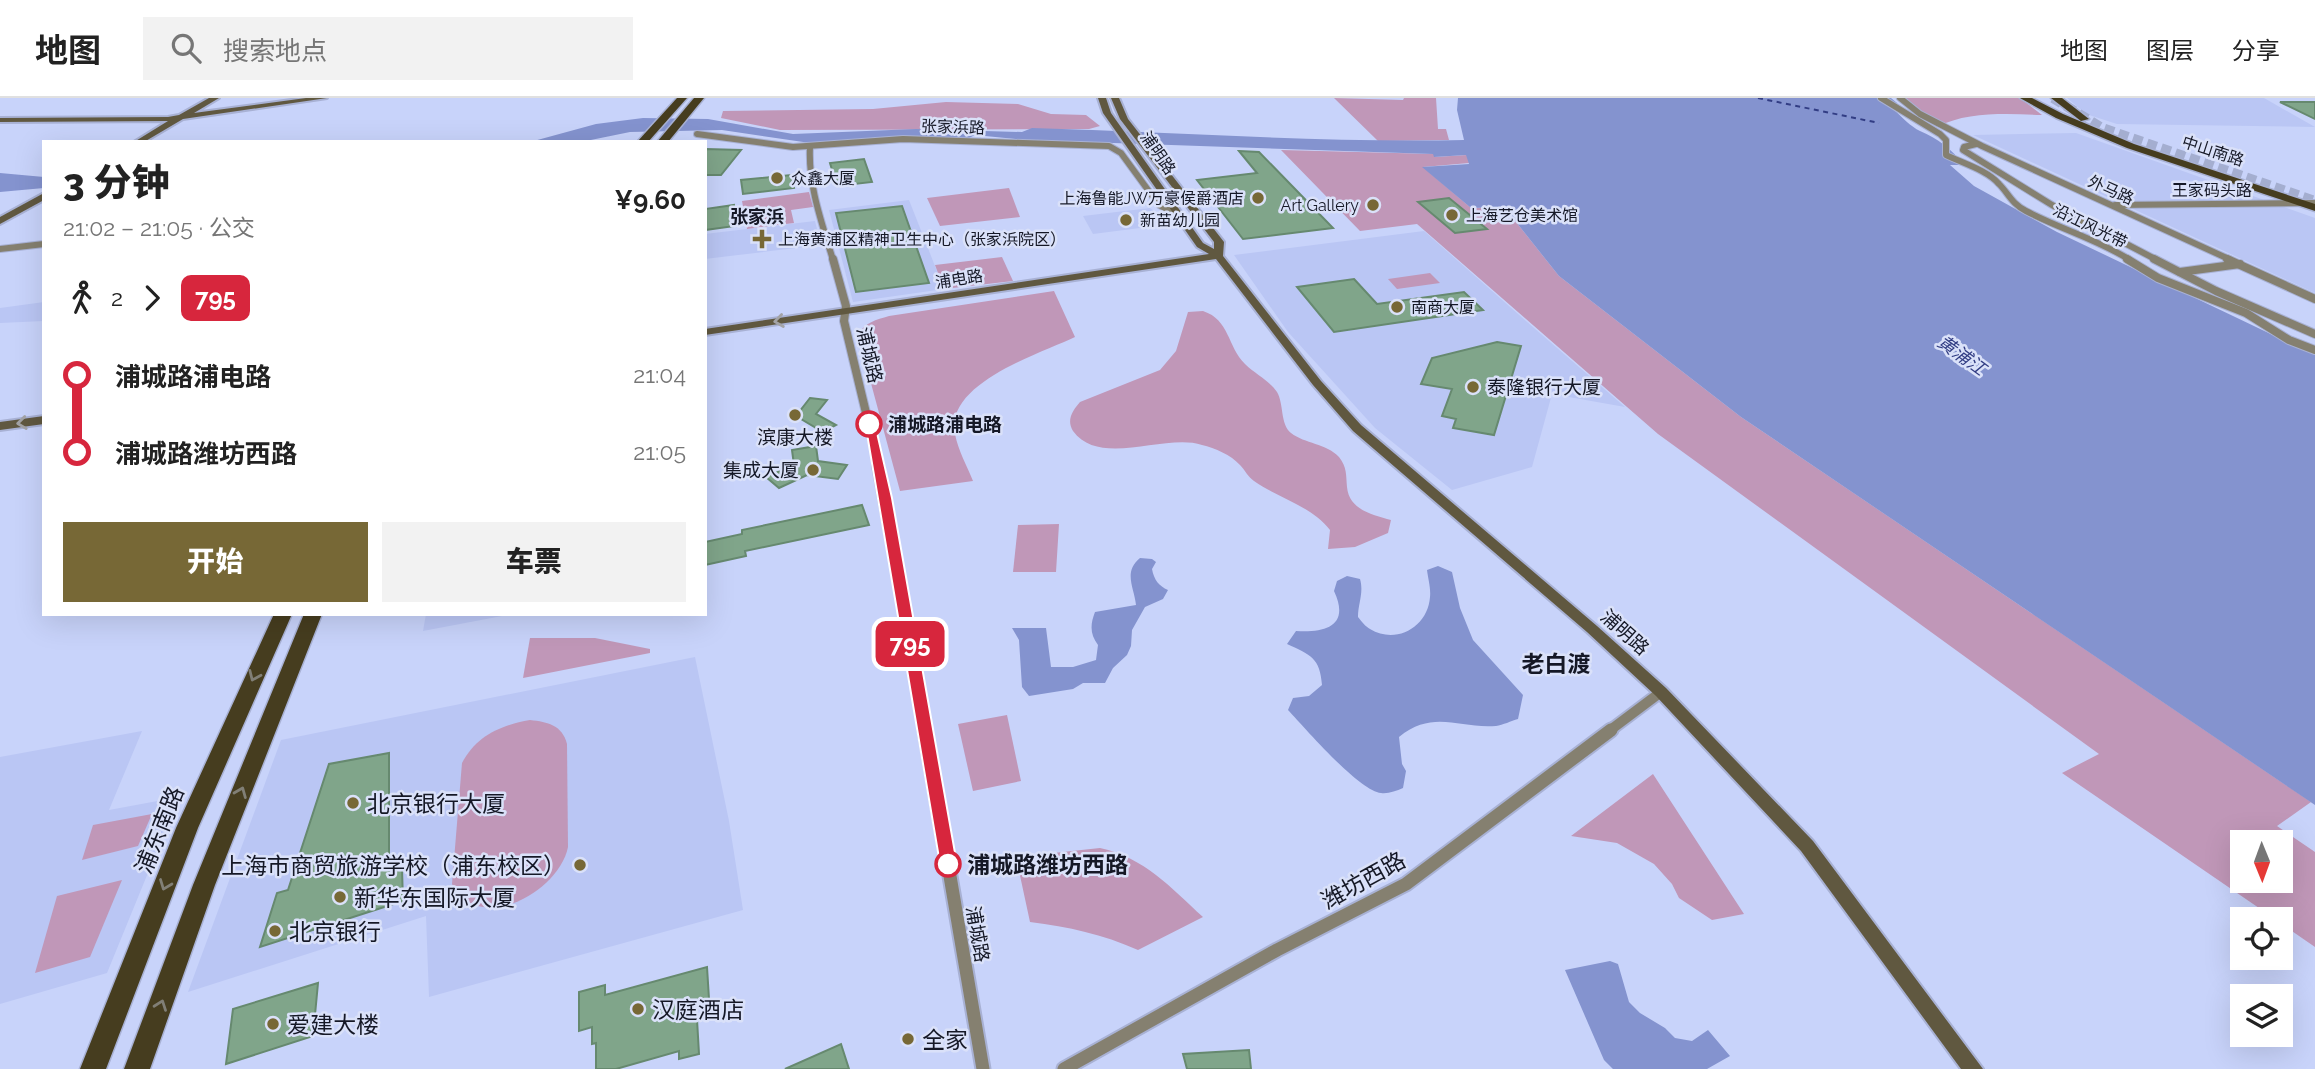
<!DOCTYPE html>
<html lang="zh">
<meta charset="utf-8">
<style>
body{margin:0;font-family:Raleway,"Noto Sans SC",sans-serif;background:#f2f2f2;color:#222;height:100vh;display:flex;flex-direction:column;font-size:26px;white-space:nowrap}
*{box-sizing:border-box;margin:0}
p{font-size:23px;color:#767676}
.icon{flex:none;width:38px;height:38px;fill:none;stroke:currentColor;stroke-width:2;stroke-linecap:round;stroke-linejoin:round}
.map{position:relative;flex:1;overflow:hidden}
.side{position:absolute;left:42px;top:42px;width:665px;height:476px;display:flex;flex-direction:column;background:#fff;border-radius:0px;box-shadow:0 7px 28px #0002}
.side>*{flex:none}
.badge{padding:0 14px;border-radius:10px;font-size:24px;line-height:46px}
.needle{width:46px;rotate:179deg}
.fabs{position:absolute;left:2230px;top:732px;display:grid;gap:14px}
.fabs a{display:grid;place-items:center;width:63px;height:63px;border-radius:0px;background:#fff;box-shadow:0 7px 28px #0002;font-size:35px}
.map>.badge{position:absolute;translate:-50% -50%;box-shadow:0 0 0 4px #fff}
.legs{display:flex;align-items:center;gap:10px;height:77px;padding:0 21px;font-size:23px}
.legs p{margin-inline-start:auto}
.overview{display:flex;align-items:center;justify-content:space-between;height:119px;padding:0 21px}
h1{font-size:38px;font-weight:800;line-height:52px}
.cta{display:flex;gap:14px;margin-top:auto;padding:14px 21px}
.cta a{flex:1;height:80px;border-radius:0px;background:#776836;color:#fff;font-size:28px;font-weight:800;line-height:80px;text-align:center}
.cta a+a{background:#f2f2f2;color:#222}
ul{padding:0 21px;list-style:none}
li{display:flex;align-items:center;gap:24px;height:77px;font-size:26px}
li i{display:grid;place-items:center;width:10px;height:100%;margin:0 9px;background:currentColor}
li i::after{content:'';width:18px;height:18px;margin:-9px;border:5px solid;border-radius:50%;background:#fff}
li p{margin-inline-start:auto}
li:first-child i{background:linear-gradient(#0000 50%,currentColor 0)}
li:last-child i{background:linear-gradient(currentColor 50%,#0000 0)}
header{display:flex;align-items:center;gap:42px;box-sizing:border-box;height:98px;padding:0 35px;background:#fff;border-bottom:2px solid #e0e0e0}
header strong{font-size:33px}
nav{display:flex;gap:38px;margin-inline-start:auto;font-size:24px}
.search{width:490px;height:63px;background:#f2f2f2;display:flex;align-items:center;gap:18px;box-sizing:border-box;padding:0 24px;border-radius:0px;color:#767676;font-size:26px}
.map>svg:first-child{display:block}
.built{fill:#bac6f4}
.green{fill:#c097b8;fill-rule:evenodd}
.water{fill:#8493cf}
.lines{fill:none;stroke-linecap:round;stroke-linejoin:round}
.ferry{stroke:#323d84;stroke-width:2;stroke-dasharray:5 4.5;stroke-linecap:butt}
.building{fill:#80a58a;stroke:#66896f;stroke-width:2}
.primary-tunnel{stroke:#a4aed0;stroke-width:10;stroke-dasharray:10 5;stroke-linecap:butt}
.street-far3-casing{stroke:#a8b1d4;stroke-width:8}
.street-far2-casing{stroke:#a8b1d4;stroke-width:10}
.street-far1-casing{stroke:#a8b1d4;stroke-width:14}
.street-casing{stroke:#a8b1d4;stroke-width:17}
.secondary-casing{stroke:#a8b1d4;stroke-width:4}
.primary-casing{stroke:#a8b1d4;stroke-width:3}
.street-far3{stroke:#858070;stroke-width:6}
.street-far2{stroke:#858070;stroke-width:8}
.street-far1{stroke:#858070;stroke-width:10}
.street{stroke:#858070;stroke-width:13}
.secondary{fill:#605840;fill-rule:evenodd}
.primary{fill:#463d1f;fill-rule:evenodd}
.oneway{stroke:#a3a3a6}
.oneway2{stroke:#817f76}
.line-1{fill:#d7263d;stroke:#fff;stroke-width:2}
.poi-dot{fill:#776836;stroke:#dae1f9;stroke-width:2.5}
.stop-1-dot{fill:#fff;stroke:#d7263d;stroke-width:3.5}
.labels{text-anchor:middle;dominant-baseline:central;stroke-width:5;stroke-linejoin:round;paint-order:stroke}
.far-street-label{font-size:16px;fill:#151826;stroke:#dae1f9}
.far-poi-label{font-size:16px;fill:#151826;stroke:#dae1f9;text-anchor:start}
.far-neighbourhood-label{font-size:18px;font-weight:bold;fill:#151826;stroke:#dae1f9}
.far-water-label{font-size:18px;font-style:italic;fill:#323d84;stroke:#dae1f9}
.street-label{font-size:19px;fill:#151826;stroke:#dae1f9}
.poi-label{font-size:19px;fill:#151826;stroke:#dae1f9;text-anchor:start}
.stop-label{font-size:19px;font-weight:bold;fill:#151826;stroke:#dae1f9;text-anchor:start}
.quarter-label{font-size:23px;font-weight:bold;fill:#151826;stroke:#dae1f9}
.near-poi-label{font-size:23px;fill:#151826;stroke:#dae1f9;text-anchor:start}
.near-street-label{font-size:23px;fill:#151826;stroke:#dae1f9}
.near-stop-label{font-size:23px;font-weight:bold;fill:#151826;stroke:#dae1f9;text-anchor:start}
</style>
<header>
<strong>地图</strong>
<div class="search"><svg class="icon" aria-label="search" viewBox="0 0 24 24"><circle cx="10" cy="10" r="6"/><path d="M15 15l6 6"/></svg>搜索地点</div>
<nav><a>地图</a><a>图层</a><a>分享</a></nav>
</header>
<div class="map">
<svg width="2315" height="971" viewBox="0 0 2315 971">
<rect width="100%" height="100%" fill="#c8d3fa"/>
<!-- built -->
<g class="built">
<path d="M2067,0h197l51,29 -198,-3 -31,-10z"/>
<path d="M2076,35l239,85v75l-342,-158z"/>
<path d="M909,102l35,89 -91,13 -24,-92z"/>
<path d="M1150,110l21,16 -78,10 -10,-18z"/>
<path d="M815,123l6,24 -116,14v-25z"/>
<path d="M1424,133l102,90 99,86 -73,-13 -20,73 -80,23 -77,-62 -87,-96 -54,-77z"/>
<path d="M44,204v19l-44,2v-15z"/>
<path d="M426,516h86l-89,17z"/>
<path d="M695,559l34,164 14,89 -314,87 -3,-81 -238,76 93,-252z"/>
<path d="M142,633l-33,79 70,-13 -72,176 -107,31v-247z"/>
</g>
<!-- green -->
<g class="green">
<path d="M1334,0l69,2 1,-2h32l2,31h8l3,11 -71,1z"/>
<path d="M1896,0h124l22,17c-34,-1 -74,-4 -105,12z"/>
<path d="M946,4l72,2 33,10 35,1 14,11 -11,3 -309,1 -59,-12 2,-7 150,-2z"/>
<path d="M1281,52l153,4 1,3 32,-2 2,8 -46,4 48,41 33,-1 55,69 182,141 570,385 -34,24 38,26v95l-35,-24v-4h-5l-213,-146 37,-19 -441,-320 -241,-210 -57,7zM2242,744h38v38h-38z"/>
<path d="M1009,90l11,29 -80,9 -13,-28z"/>
<path d="M809,94l4,15 -22,3 3,13 -47,6 -5,-28z"/>
<path d="M1002,159l11,24 -69,8 -9,-24z"/>
<path d="M1430,175l10,10 -43,6 -9,-10z"/>
<path d="M1054,193l21,46c-33,16 -131,46 -120,97 3,16 12,32 18,47l-73,10 -42,-156c7,-13 18,-15 31,-19z"/>
<path d="M1203,213c27,9 24,35 42,53 10,10 24,16 32,28 7,12 3,32 14,41 14,11 35,10 48,24 8,10 7,18 8,30 2,23 26,28 44,33l-3,13 -33,14 -27,2 2,-19c-20,-25 -50,-31 -76,-49 -6,-4 -9,-11 -14,-16 -9,-10 -25,-17 -38,-20 -37,-12 -102,23 -129,-14 -7,-11 0,-21 7,-29l80,-32 16,-19 12,-39z"/>
<path d="M1059,426l-3,48h-43l5,-47z"/>
<path d="M530,540h65l55,11v4l-127,25z"/>
<path d="M1007,617l14,66 -48,10 -15,-67z"/>
<path d="M530,622c18,2 32,5 37,24l1,103c-9,45 -89,89 -116,37l10,-121c14,-27 39,-38 68,-43z"/>
<path d="M1653,676l91,140 -32,6 -33,-22 -7,-14 -18,-20 -37,-21 -46,-7z"/>
<path d="M152,716l-14,32 -56,14 11,-35z"/>
<path d="M1100,750c45,10 70,39 103,69l-65,33c-36,-16 -69,-23 -108,-28l-14,-65z"/>
<path d="M122,782l-32,77 -55,16 22,-77z"/>
</g>
<!-- water -->
<g class="water">
<path d="M1458,0h433l6,5 -4,6c8,7 18,18 27,22 18,8 31,17 44,34h-14l24,21 83,46 258,123v450l-574,-388 -182,-141 -55,-69 -33,1 -49,-41 47,-3 -3,-9 -32,2 -1,-3 -406,-14 -52,-5 -6,3 -88,-1 -64,7 -95,-14 -92,2 -49,10h-51l66,-18 47,-6 65,1 85,15 123,-5 106,3 10,-4c145,4 289,15 432,12l-7,-30z"/>
<path d="M0,75l44,4v11l-44,4z"/>
<path d="M1140,460l12,1 4,3 -4,7c2,11 7,17 16,21l-5,9 -18,8 -13,23 -1,16 -4,9 -14,13 -8,15h-22l-10,6 -44,7 -7,-9 -3,-47 -7,-12h34l5,39h22l23,-7 2,-15c-8,-11 -8,-20 -3,-33l41,-7c-2,-18 -13,-33 4,-47z"/>
<path d="M1438,468l14,6 8,36 13,32 50,55 -5,24c-7,2 -15,6 -22,7 -37,3 -62,-17 -97,11l3,27 4,7 -3,17c-7,3 -15,6 -22,5 -22,-2 -76,-65 -93,-83l5,-12 16,-2 13,-11c-2,-27 -11,-30 -35,-41l9,-13c31,2 54,-6 38,-40l3,-10 10,-5 13,3c4,14 -2,24 -2,38 3,4 8,10 12,12 26,16 58,-2 60,-32 1,-8 -2,-19 -3,-27z"/>
<path d="M1610,863l8,3 11,38 11,11 25,15 10,10 17,3 16,-11 22,26 -23,13h-94l-9,-9 -39,-90z"/>
</g>
<g class="lines">
<!-- ferry -->
<path class="ferry" d="M1758,0l121,25"/>
</g>
<!-- building -->
<g class="building">
<path d="M2280,4h35v17z"/>
<path d="M705,51l36,1 -20,25h-16z"/>
<path d="M1239,53l20,1 74,76 -90,11 -46,-59 60,-7z"/>
<path d="M864,61l8,23 -35,4 -7,-23z"/>
<path d="M791,77l3,13 -51,6 -2,-14z"/>
<path d="M1449,100l38,31 -32,4 -37,-31z"/>
<path d="M734,107l1,21 -30,4v-21z"/>
<path d="M902,108l27,77 -73,9 -20,-79z"/>
<path d="M1354,181l23,25 87,-12 19,18 -149,22 -37,-45z"/>
<path d="M1497,244l24,4 -27,89 -41,-7 3,-9 -14,-3 10,-27 -31,-5 11,-26z"/>
<path d="M810,300l17,2 -11,14 20,11 -13,7 -27,-16z"/>
<path d="M816,348l2,15 29,4 -9,14 -31,-4 -28,13 -13,-11 28,-12 -2,-15z"/>
<path d="M862,407l7,20 -124,26 1,5 -41,9v-23l37,-8v-4z"/>
<path d="M389,655v121l13,-5 1,32 -143,46 17,-54 11,-3 41,-126z"/>
<path d="M707,869l2,32 -13,3 3,52 -20,5v-8l-63,18h-20v-26l-4,1v-17l-13,4v-39l26,-7v10z"/>
<path d="M318,885l-5,53 -87,28 7,-55z"/>
<path d="M841,946l8,25h-64z"/>
<path d="M1249,952l2,19h-64l-4,-15z"/>
</g>
<g class="lines">
<!-- primary-tunnel -->
<path class="primary-tunnel" d="M2053,0l49,30 213,73"/>
<defs>
<g id="street-far3">
<path d="M1881,0l59,36 6,6v15c16,8 41,15 53,29 10,10 12,19 27,27 34,18 71,28 104,49"/>
<path d="M1900,0l20,16 62,32 249,114"/>
<path d="M697,36l96,13 110,-8 206,7 12,7 38,52 20,10"/>
<path d="M1976,46l-12,3 -1,3 89,55 105,55"/>
<path d="M810,49c-2,39 12,76 23,113"/>
<path d="M2115,107l200,-2"/>
<path d="M0,151l44,-5"/>
</g>
<g id="street-far2">
<path d="M833,161l13,47 -2,15 35,146"/>
<path d="M2127,161l31,19 88,35 43,27 26,10"/>
<path d="M2154,161l62,32 99,43"/>
<path d="M2227,161l88,40"/>
<path d="M2180,174l60,-8"/>
</g>
<g id="street-far1">
<path d="M878,367l48,266"/>
<path d="M1609,633l52,-39"/>
</g>
<g id="street">
<path d="M925,632l58,339"/>
<path d="M1064,971l213,-119 129,-66 205,-154"/>
</g>
<g id="secondary">
<path d="M209,0h10l-25,15 112,-15h21l-144,21 -39,23h-10l34,-21 -168,1v-4l168,-1 11,-2z"/>
<path d="M1098,0h8l5,15 92,130 11,6v-7l-94,-123 -9,-21h8l9,21 96,123 -1,14 98,125 40,44 236,201 69,62 147,153 170,228h-22l-160,-218 -145,-155 -69,-64 -234,-201 -40,-46 -97,-126 -511,76v-6l504,-75 -12,-7 -94,-134z"/>
<path d="M44,95v7l-44,24v-7z"/>
<path d="M44,318v8l-44,6v-8z"/>
</g>
<g id="primary">
<path d="M677,0h10l-39,44h-11z"/>
<path d="M694,0h10l-36,44h-11z"/>
<path d="M2020,0h12l31,16 71,30 181,60v7l-188,-63 -71,-30z"/>
<path d="M2051,0h11l27,21 -8,2z"/>
<path d="M274,516h18l-94,214 -92,241h-26l96,-241z"/>
<path d="M304,516h18l-107,271 -65,184h-26l69,-184z"/>
</g>
</defs>
<!-- street-far3 casing -->
<use href="#street-far3" class="street-far3-casing"/>
<!-- street-far2 casing -->
<use href="#street-far2" class="street-far2-casing"/>
<!-- street-far1 casing -->
<use href="#street-far1" class="street-far1-casing"/>
<!-- street casing -->
<use href="#street" class="street-casing"/>
<!-- secondary casing -->
<use href="#secondary" class="secondary-casing"/>
<!-- primary casing -->
<use href="#primary" class="primary-casing"/>
<!-- street-far3 -->
<use href="#street-far3" class="street-far3"/>
<!-- street-far2 -->
<use href="#street-far2" class="street-far2"/>
<!-- street-far1 -->
<use href="#street-far1" class="street-far1"/>
<!-- street -->
<use href="#street" class="street"/>
<!-- secondary -->
<use href="#secondary" class="secondary"/>
<!-- primary -->
<use href="#primary" class="primary"/>
</g>
<!-- one-way arrows -->
<defs><path id="oneway-chevron" d="M-2-3.5L2.5 0L-2 3.5" fill="none" stroke-width="1.6" stroke-linecap="round" stroke-linejoin="round" transform="scale(1.75)"/></defs>
<g class="oneway">
<use href="#oneway-chevron" transform="translate(779 223) rotate(172)"/>
<use href="#oneway-chevron" transform="translate(22 325) rotate(173)"/>
</g>
<g class="oneway2">
<use href="#oneway-chevron" transform="translate(254 578) rotate(114)"/>
<use href="#oneway-chevron" transform="translate(241 694) rotate(-68)"/>
<use href="#oneway-chevron" transform="translate(165 787) rotate(111)"/>
<use href="#oneway-chevron" transform="translate(161 907) rotate(-70)"/>
</g>
<!-- line-1 -->
<path class="line-1" d="M865,324l10,2 17,74 65,366 -3,5h-12l-2,-5z"/>
<!-- markers -->
<g class="poi-dot">
<circle cx="777" cy="80" r="7"/>
<circle cx="1258" cy="100" r="7"/>
<circle cx="1373" cy="107" r="7"/>
<circle cx="1452" cy="117" r="7"/>
<circle cx="1126" cy="122" r="7"/>
<path d="M758.5 130.5h7v7h7v7h-7v7h-7v-7h-7v-7h7z"/>
<circle cx="1397" cy="209" r="7"/>
<circle cx="1473" cy="289" r="7"/>
<circle cx="795" cy="317" r="7"/>
<circle cx="813" cy="372" r="7"/>
<circle cx="353" cy="705" r="7"/>
<circle cx="580" cy="767" r="7"/>
<circle cx="340" cy="799" r="7"/>
<circle cx="275" cy="833" r="7"/>
<circle cx="638" cy="911" r="7"/>
<circle cx="273" cy="926" r="7"/>
<circle cx="908" cy="941" r="7"/>
</g>
<g class="stop-1-dot">
<circle cx="869" cy="326" r="12"/>
<circle cx="948" cy="766" r="12"/>
</g>
<g class="labels">
<!-- far-street labels -->
<g class="far-street-label">
<text transform="translate(953 29) rotate(2)">张家浜路</text>
<text transform="translate(2213 53) rotate(18)">中山南路</text>
<text transform="translate(1158 55) rotate(55)">浦明路</text>
<text transform="translate(2111 92) rotate(24)">外马路</text>
<text x="2212" y="92">王家码头路</text>
<text transform="translate(2090 128) rotate(26)">沿江风光带</text>
<text transform="translate(959 181) rotate(-9)">浦电路</text>
</g>
<!-- far-poi labels -->
<g class="far-poi-label">
<text x="791" y="80">众鑫大厦</text>
<text x="1244" y="100" text-anchor="end">上海鲁能JW万豪侯爵酒店</text>
<text x="1359" y="107" text-anchor="end">Art Gallery</text>
<text x="1466" y="117">上海艺仓美术馆</text>
<text x="1140" y="122">新苗幼儿园</text>
<text x="778" y="141">上海黄浦区精神卫生中心（张家浜院区）</text>
<text x="1411" y="209">南商大厦</text>
</g>
<!-- far-neighbourhood labels -->
<g class="far-neighbourhood-label">
<text x="757" y="118">张家浜</text>
</g>
<!-- far-water labels -->
<g class="far-water-label">
<text transform="translate(1962 257) rotate(36)">黄浦江</text>
</g>
<!-- street labels -->
<g class="street-label">
<text transform="translate(870 257) rotate(77)">浦城路</text>
<text transform="translate(1625 534) rotate(42)">浦明路</text>
<text transform="translate(978 836) rotate(80)">浦城路</text>
</g>
<!-- poi labels -->
<g class="poi-label">
<text x="1487" y="289">泰隆银行大厦</text>
<text x="795" y="339" text-anchor="middle">滨康大楼</text>
<text x="799" y="372" text-anchor="end">集成大厦</text>
</g>
<!-- stop labels -->
<g class="stop-label">
<text x="888" y="326">浦城路浦电路</text>
</g>
<!-- quarter labels -->
<g class="quarter-label">
<text x="1556" y="565">老白渡</text>
</g>
<!-- near-poi labels -->
<g class="near-poi-label">
<text x="367" y="705">北京银行大厦</text>
<text x="566" y="767" text-anchor="end">上海市商贸旅游学校（浦东校区）</text>
<text x="354" y="799">新华东国际大厦</text>
<text x="289" y="833">北京银行</text>
<text x="652" y="911">汉庭酒店</text>
<text x="287" y="926">爱建大楼</text>
<text x="922" y="941">全家</text>
</g>
<!-- near-street labels -->
<g class="near-street-label">
<text transform="translate(159 732) rotate(-68)">浦东南路</text>
<text transform="translate(1363 782) rotate(-29)">潍坊西路</text>
</g>
<!-- near-stop labels -->
<g class="near-stop-label">
<text x="967" y="766">浦城路潍坊西路</text>
</g>
</g>
</svg>
<div class="fabs">
<a><svg class="needle" viewBox="-14 -14 28 28"><path d="M0-13l5 13h-10z" fill="#e53935"/><path d="M0 13l5-13h-10z" fill="#767676"/></svg></a>
<a><svg class="icon" aria-label="locate" viewBox="0 0 24 24"><circle cx="12" cy="12" r="6"/><path d="M12 2v4M12 18v4M2 12h4M18 12h4"/></svg></a>
<a><svg class="icon" aria-label="layers" viewBox="0 0 24 24"><path d="M12 4l9 5-9 5-9-5zM3 14l9 5 9-5"/></svg></a>
</div>
<b class="badge" style="left:910px;top:546px;background:#d7263d;color:#fff">795</b>
<section class="side">
<div class="overview"><div><h1>3 分钟</h1><p>21:02 – 21:05 · 公交</p></div><b>¥9.60</b></div>
<div class="legs"><svg class="icon" aria-label="walk" viewBox="0 0 24 24"><circle cx="13" cy="4" r="2"/><path d="M13 8l-2 6 4 7M11 14l-3 7M7 12l3-4h3l4 4"/></svg>2<svg class="icon" aria-label="forward" viewBox="0 0 24 24"><path d="M9 5l7 7-7 7"/></svg><b class="badge" style="background:#d7263d;color:#fff">795</b></div>
<ul>
<li><i style="color:#d7263d"></i><b>浦城路浦电路</b><p>21:04</p></li>
<li><i style="color:#d7263d"></i><b>浦城路潍坊西路</b><p>21:05</p></li>
</ul>
<div class="cta"><a>开始</a><a>车票</a></div>
</section>
</div>
